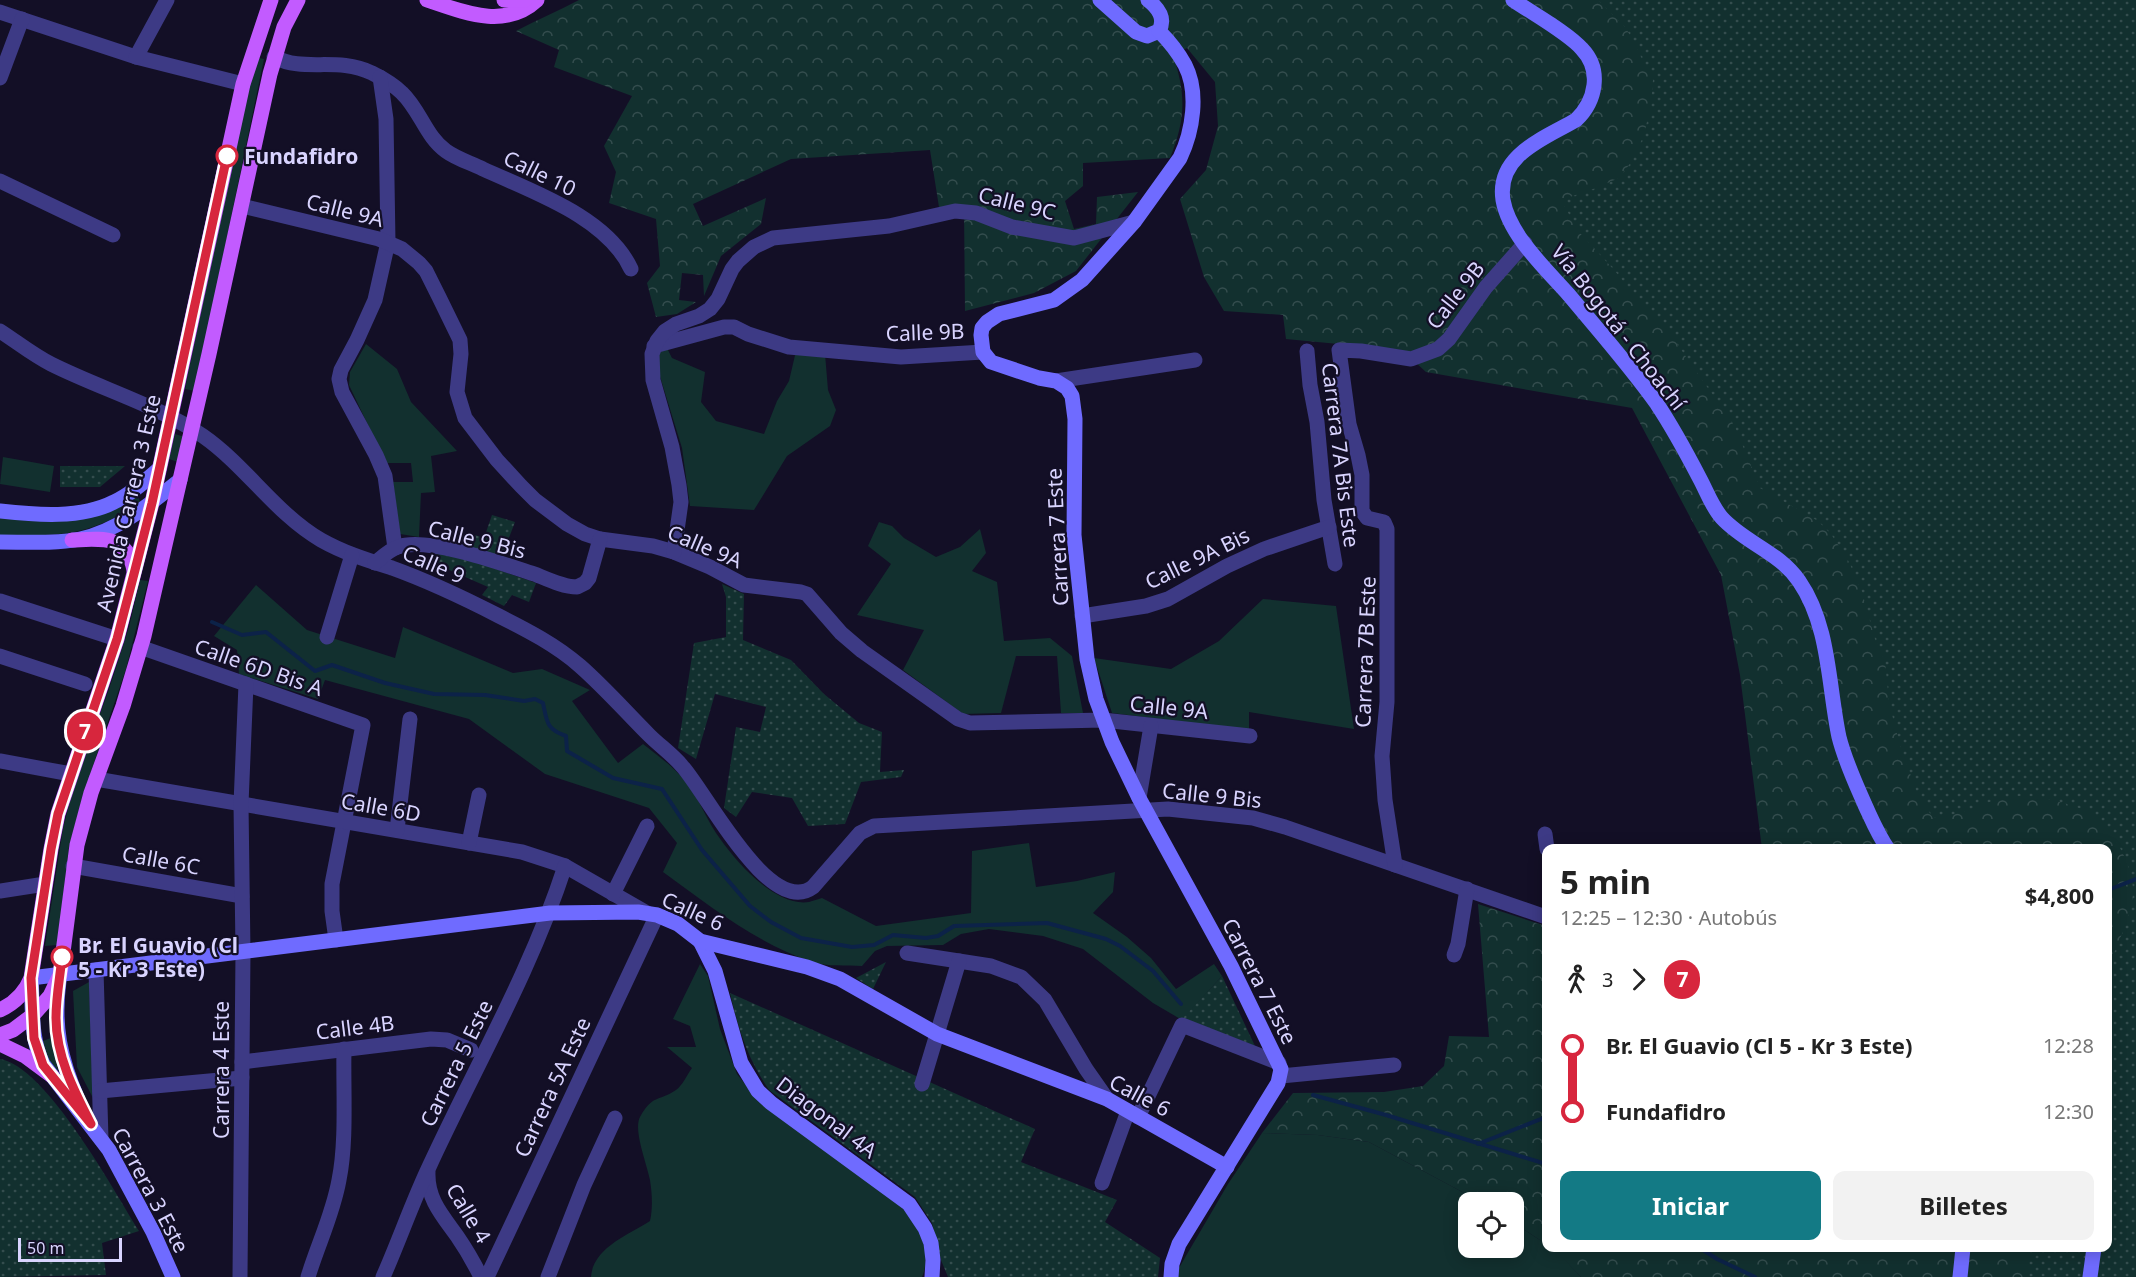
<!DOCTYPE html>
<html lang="es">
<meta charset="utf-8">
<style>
body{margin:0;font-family:"Noto Sans",sans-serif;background:#f2f2f2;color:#222;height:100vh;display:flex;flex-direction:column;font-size:22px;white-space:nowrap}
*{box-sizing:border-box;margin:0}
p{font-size:20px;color:#767676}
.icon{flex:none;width:33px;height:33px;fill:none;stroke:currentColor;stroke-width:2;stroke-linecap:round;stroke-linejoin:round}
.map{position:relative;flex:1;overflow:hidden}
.sheet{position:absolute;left:1542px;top:844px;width:570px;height:408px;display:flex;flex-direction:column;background:#fff;border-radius:12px;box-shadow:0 3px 15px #0003}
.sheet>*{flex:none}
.badge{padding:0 12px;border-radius:20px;font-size:21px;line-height:39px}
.tools{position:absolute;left:1458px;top:1192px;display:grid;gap:12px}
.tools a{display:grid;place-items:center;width:66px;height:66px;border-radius:12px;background:#fff;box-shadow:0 3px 15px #0003;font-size:30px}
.scale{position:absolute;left:18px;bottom:15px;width:104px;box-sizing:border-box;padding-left:6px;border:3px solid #d9d4ff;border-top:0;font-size:16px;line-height:21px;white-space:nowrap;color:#d9d4ff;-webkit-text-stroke:4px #130f26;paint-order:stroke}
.map>.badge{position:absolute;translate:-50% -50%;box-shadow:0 0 0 3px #fff}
.legs{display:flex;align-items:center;gap:9px;height:66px;padding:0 18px;font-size:20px}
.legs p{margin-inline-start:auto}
.summary{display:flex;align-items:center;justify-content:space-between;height:102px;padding:0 18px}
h1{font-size:33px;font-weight:700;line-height:45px}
.cta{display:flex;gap:12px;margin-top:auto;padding:12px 18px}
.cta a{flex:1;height:69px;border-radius:12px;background:#137a85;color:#fff;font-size:24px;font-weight:700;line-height:69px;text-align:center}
.cta a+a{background:#f2f2f2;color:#222}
ul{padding:0 18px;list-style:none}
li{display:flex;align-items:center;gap:21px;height:66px;font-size:22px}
li i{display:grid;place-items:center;width:9px;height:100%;margin:0 8px;background:currentColor}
li i::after{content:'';width:15px;height:15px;margin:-8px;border:4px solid;border-radius:50%;background:#fff}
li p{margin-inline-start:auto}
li:first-child i{background:linear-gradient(#0000 50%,currentColor 0)}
li:last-child i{background:linear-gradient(currentColor 50%,#0000 0)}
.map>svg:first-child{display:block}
.grass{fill:#12302f}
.forest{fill:url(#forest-crowns)}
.park{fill:url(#park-dots)}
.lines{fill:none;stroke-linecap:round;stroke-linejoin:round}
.stream{stroke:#0c2248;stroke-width:4}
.street{stroke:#3d3a85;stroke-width:15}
.secondary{stroke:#6f6bff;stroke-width:15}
.primary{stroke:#c25bff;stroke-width:15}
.line-1-casing{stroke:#fff;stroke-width:14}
.line-1{stroke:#d7263d;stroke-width:9}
.stop-1-dot{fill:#fff;stroke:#d7263d;stroke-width:3}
.labels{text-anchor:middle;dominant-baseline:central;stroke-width:4.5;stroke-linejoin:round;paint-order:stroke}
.stop-label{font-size:21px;font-weight:bold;fill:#d9d4ff;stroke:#130f26;text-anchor:start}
.street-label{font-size:21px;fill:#d9d4ff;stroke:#130f26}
</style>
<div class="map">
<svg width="2136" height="1277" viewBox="0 0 2136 1277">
<defs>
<pattern id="forest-crowns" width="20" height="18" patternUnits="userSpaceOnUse" patternTransform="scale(1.5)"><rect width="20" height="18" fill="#12302f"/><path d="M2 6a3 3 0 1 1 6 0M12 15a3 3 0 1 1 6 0" fill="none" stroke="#344d4e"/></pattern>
<pattern id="park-dots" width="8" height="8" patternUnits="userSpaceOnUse" patternTransform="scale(1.5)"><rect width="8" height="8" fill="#12302f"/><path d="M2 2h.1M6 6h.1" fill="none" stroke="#344d4e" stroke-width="1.8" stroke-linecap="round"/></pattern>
</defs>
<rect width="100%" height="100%" fill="#130f26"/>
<!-- grass -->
<g class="grass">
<path d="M254,57l10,2 -69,332 -10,-2z"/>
<path d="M366,344l31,25 14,33 46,49 -26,5 4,36 -14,1 -2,44 -19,-3 -7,-52h20l-2,-19h-25l-37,-78 1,-13z"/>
<path d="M667,348l5,10 33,14 -4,30 15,19 48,13 13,-33 12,-20 7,-30 29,3 3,36 8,20 -6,16 -43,30 -33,54 -64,-4 -8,-58 -24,-78v-18z"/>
<path d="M175,434l10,3 -7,25 -9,-3z"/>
<path d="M3,457l51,9 -4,26 -50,-8z"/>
<path d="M137,492l3,10c-49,35 -82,34 -140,33v-18l20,2z"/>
<path d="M879,522l13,4 12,12 32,19 24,-10 20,-18 6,24 -14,18 25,11 7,59 46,-3 22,18 11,57h-22l-4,-57h-41l-15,57 -38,1 -60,-44 21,-40 -67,-15 34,-51 -23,-18z"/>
<path d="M140,580l8,1 -22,88 -43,126 -14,52 -12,98 -12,1 18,-118 12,-45 34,-94 20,-62z"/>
<path d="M256,585l51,45 88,28 8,-31 110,46 29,-4 48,21 -18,11 46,62 25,-19c15,12 30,22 42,37 15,18 22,41 36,59 17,24 55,67 88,62 4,-1 9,-3 13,-4l54,28 95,-13 1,-62 57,-8 7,44 41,-6 38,-9 -2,20 -20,21 34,24 24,21 25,31 38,-25 8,12 -40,44 -29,-17 -70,-54 -40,-13 -54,-7 -28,5 -18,11 -56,1 -12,5 -13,15c-15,-1 -35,1 -50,-4 -56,-19 -102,-56 -149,-90l14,-29 -28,-35 -104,-34 -76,-55 -144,-39 -7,19 -79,-25 -2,-24 -23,-14z"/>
<path d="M1263,599l73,7 18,123 -105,-17v18l-137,-17 -18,-55 77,11 48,-28z"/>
<path d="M700,964l8,12 12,53 17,45 20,25 139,102c19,20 38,47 26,76h-331c2,-29 37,-42 59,-56 3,-14 2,-28 0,-41 -3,-16 -17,-50 -10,-63 13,-23 18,-15 36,-27 6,-4 11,-15 16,-22l-25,-21h29l-6,-21 -17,-7z"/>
<path d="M89,982l4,116 -16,-31 -4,-76z"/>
<path d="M51,1038l8,37 -11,-13 -8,-20z"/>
<path d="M1262,1133l56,2 51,7 114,61h-15v45h46v-25l32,21v4l9,1 26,28h-404l-1,-4 52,-89z"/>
</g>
<!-- forest -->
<g class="forest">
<path d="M579,0h1557v1277h-555l-28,-29h555v-399h-346l-22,-174 -19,-100 -89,-167 -206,-36 -24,-22 -116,-11 -3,-24 -59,-4 -20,-34 -24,-78 26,-29 12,-44 -3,-44 -28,-34 -14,7c13,39 13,64 -3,103l-87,5v23l-18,15 9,28 22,-5 1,-27 41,-5 -62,79 -42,22 -69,18 -1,-104h-25l-9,-57 -139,9 -98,45 10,22 63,-28 -5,26 -40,32 -17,40 -1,-21 -21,-2 -3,27 17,2 -19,12 -21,3 -9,-34 13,-17 -4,-47 -47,-16 7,-31 -12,-26 28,-50 -78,-29 5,-17 -43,-19c21,-11 42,-20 63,-31z"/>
<path d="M1478,904l68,22v318l-32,-21v-20h-31l-114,-61 -51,-7 -56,-2 31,-40 91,-1 39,-6 21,-20 5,-30 40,1z"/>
</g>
<!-- park -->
<g class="park">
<path d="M1598,0h538v1277h-109v-29h81v-280c8,-20 26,-58 25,-79 -1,-24 -20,-61 -41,-75 -12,-8 -55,-19 -70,-18 -27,1 -38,9 -62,17 -8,2 -18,3 -27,5l-16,-25 -17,-48 -11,-42 -4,-42 -10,-22 -13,-47 -13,-30 -18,-28 -13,-13 -58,-33 -25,-61 -69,-99 -29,-29 -22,-28 -36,-39 -18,-32 35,-12 23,-10 13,-17 12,-26 7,-31 2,-24 -27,-52z"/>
<path d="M60,466h65l-25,21h-40z"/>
<path d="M492,515l23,7 -15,39 -29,-9 4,-17 9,3z"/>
<path d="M439,549l97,34 -7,19 -17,-7 -8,11 -22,-11 6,-8 -57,-25z"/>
<path d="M722,584l22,10 -1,46 48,20 33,34 35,29 23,9 -2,40 24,-2 -3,7 -40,5 -16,42 -37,2 -16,-28 -40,-6 -16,25 -12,-9 12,-81 24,5 6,-25 -51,-13 -19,65 -18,-11 16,-105 32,-6v-40z"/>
<path d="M886,962l-13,27 -17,-11z"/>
<path d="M1222,976l33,70 -72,-28z"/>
<path d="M730,993l305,136 -14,33 96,38 -12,22 55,36 -2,19h-210l-7,-17 -9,-37 -17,-26 -146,-107c-22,-33 -30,-59 -39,-97z"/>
<path d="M0,1059c46,7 114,132 139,172l-37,12 4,32 -106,2z"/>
</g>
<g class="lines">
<!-- stream -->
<g class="stream">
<path d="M212,622l30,13 24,-3 49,39 17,-6 53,18 49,11 51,1 39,6 11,-2 8,4c4,19 3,26 23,33l1,15 46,27 49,11 40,61 48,56 21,16 30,16 51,9 22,-2 19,-10 33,3 12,-2 16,-10 93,-3 59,16 14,7 33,25 28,33"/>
<path d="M2108,890l28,-11"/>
<path d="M1313,1095l73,20 160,49"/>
<path d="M1478,1144l68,-27"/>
<path d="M1700,1248l17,11 38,18"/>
</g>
<!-- street -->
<g class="street">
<path d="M0,12l136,45 107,27"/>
<path d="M136,57l31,-57"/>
<path d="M274,57c31,16 62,-1 98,16 10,5 22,12 30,20 18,17 24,44 44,58 11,8 25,12 37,18 50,23 124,48 148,100"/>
<path d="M380,77l6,42 2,123 -13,58 -18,40 -16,30 -2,9 3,13 34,63 9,21 10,72"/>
<path d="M0,78l22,-59"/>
<path d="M0,181l113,54"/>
<path d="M242,206l137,33 23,10 17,14 7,8 13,26 21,43 1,14 -4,38 8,26 32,42 24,26 14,14 32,24 18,10 15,5 53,7 21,6 36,15 34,18 57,7 6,2 34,39 21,18 96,68 12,4 133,-3 147,16"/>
<path d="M0,331c17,11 33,24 51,33 50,25 106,41 152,72 43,30 72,77 118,104 23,13 46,20 71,28 36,13 72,30 107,48 28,14 57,29 81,50 25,22 46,46 69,69 11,11 23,19 33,31 24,26 88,153 131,121l47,-54 14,-7 294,-17 85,9 32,9 261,90"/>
<path d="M654,346l70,-19h10l14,7 41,13 112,10 82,-5"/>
<path d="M1307,351l3,34 7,37 7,78 11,64"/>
<path d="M1056,381l139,-21"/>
<path d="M674,552l7,-50 -2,-17 -7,-38 -19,-67 -1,-26 5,-13 8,-10 11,-7 23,-8 11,-7 8,-10 14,-30 6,-8 16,-14 19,-9 116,-12 66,-15 21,2 36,14 62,11 60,-16"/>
<path d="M375,563c7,-6 14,-13 23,-16 30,-11 108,18 139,28 12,5 27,12 40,12l8,-4 4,-5 11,-39"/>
<path d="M0,601l117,38"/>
<path d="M1082,616l64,-10 22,-7 59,-33 37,-17 65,-22"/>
<path d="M327,637l25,-82"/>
<path d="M140,647l223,78 -31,159v27l4,29"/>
<path d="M0,656l85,28"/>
<path d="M0,761l71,13"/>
<path d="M96,779l426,73 43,14 82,47"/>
<path d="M1139,798l12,-72"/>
<path d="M397,830l13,-111"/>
<path d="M1545,834l2,15"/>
<path d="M469,843l10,-48"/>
<path d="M1395,865l-10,-65 -3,-44 5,-54v-173l-3,-7 -17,-4 -5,-7v-36l-4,-20 -9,-31 -10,-74 22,1 50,8 27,-10 11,-10 37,-52 39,-44"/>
<path d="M73,866l169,30"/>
<path d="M0,891l45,-7"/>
<path d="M613,894l34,-68"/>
<path d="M907,953l84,13 30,11 24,23 41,69 21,30"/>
<path d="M1454,955l4,-11 9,-55"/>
<path d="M96,970l5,169"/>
<path d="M242,1062l189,-23 16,1 24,10"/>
<path d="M1281,1076l113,-11"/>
<path d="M922,1084l37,-123"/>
<path d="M100,1091l142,-13"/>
<path d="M1138,1117l44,-92 97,38"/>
<path d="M428,1172c-1,27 14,43 29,64 9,13 17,27 24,41"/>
<path d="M1102,1183l26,-72"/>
<path d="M240,1277l3,-325 -2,-148 5,-120"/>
<path d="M308,1277c10,-33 25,-63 31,-97 8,-39 4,-91 5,-131"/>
<path d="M383,1277c16,-36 29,-74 46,-110 46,-100 102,-196 136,-301"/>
<path d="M487,1277l170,-362"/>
<path d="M548,1277l36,-92 31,-67"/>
</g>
<!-- secondary -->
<g class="secondary">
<path d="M1100,0l36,32 11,4 12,-5c7,-13 -1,-23 -11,-31"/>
<path d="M1513,0c19,13 55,33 69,49 20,21 14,52 -6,71 -31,18 -80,35 -73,80 6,35 43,69 66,95 30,36 61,71 88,109 16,24 30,50 43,75 7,13 12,28 22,39 23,25 57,34 77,63 31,45 29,104 40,156 6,24 16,45 26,68 7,15 13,30 23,44"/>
<path d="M1159,31c10,10 19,21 26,34 14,27 8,66 -5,93l-46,64 -52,58 -28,20 -55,14 -12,8 -5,6 -1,7 2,17 8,10 48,16 17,3 11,7 5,8 3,23 -1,116 13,124 9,40 16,43 27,56 92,168 50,103 -3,14 -99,161 -7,20 -1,13"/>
<path d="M0,511c36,4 81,8 114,-9 17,-8 31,-21 45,-33"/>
<path d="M0,542c26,0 54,2 80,-3 38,-8 70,-35 100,-59"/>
<path d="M700,941l15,30 26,92 17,28 13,12 138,101 16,24 6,15 2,17 -1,17"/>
<path d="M59,981c-6,45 1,77 19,119"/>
<path d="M173,1277l-20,-45 -44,-82 -66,-86c-13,-26 -10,-57 -12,-86l519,-65 88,-1 19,3 21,9 22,17 107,26 33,12 97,55 170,65 120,68"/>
<path d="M1960,1277l3,-29"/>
<path d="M2090,1277l4,-29"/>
</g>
<!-- primary -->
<g class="primary">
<path d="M427,0c36,12 78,30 110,0"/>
<path d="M504,0h21"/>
<path d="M72,540c29,-1 55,-6 62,30"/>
<path d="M0,1010c15,-7 25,-17 31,-32l20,-129 7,-35 59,-175 35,-136 91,-419 28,-84"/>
<path d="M0,1035l13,-5 20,-15 17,-19 10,-21 17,-130 14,-52 32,-87 21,-70 65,-282 61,-280 14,-47 14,-27"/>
<path d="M0,1044l25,12 27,20"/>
</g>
</g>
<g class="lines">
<defs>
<path id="line-1" d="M62,957c-2,20 -6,40 -6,61 0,38 18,73 35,106l-48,-59 -9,-27 -3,-60 20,-129 7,-35 59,-175 18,-69 17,-67 75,-347"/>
</defs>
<!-- line-1 casing -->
<use href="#line-1" class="line-1-casing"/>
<!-- line-1 -->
<use href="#line-1" class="line-1"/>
</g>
<!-- markers -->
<g class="stop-1-dot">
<circle cx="227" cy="156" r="10"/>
<circle cx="62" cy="957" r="10"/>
</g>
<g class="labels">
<!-- stop labels -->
<g class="stop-label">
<text x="244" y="156">Fundafidro</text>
<text x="78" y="945">Br. El Guavio (Cl<tspan x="78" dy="24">5 - Kr 3 Este)</tspan></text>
</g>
<!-- street labels -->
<g class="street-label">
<text transform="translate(540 173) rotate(26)">Calle 10</text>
<text transform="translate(1017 203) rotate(14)">Calle 9C</text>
<text transform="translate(345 210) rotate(14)">Calle 9A</text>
<text transform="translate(1455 295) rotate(-52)">Calle 9B</text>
<text transform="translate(1619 327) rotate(52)">Vía Bogotá - Choachí</text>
<text transform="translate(925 332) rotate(-2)">Calle 9B</text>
<text transform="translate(1341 455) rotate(83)">Carrera 7A Bis Este</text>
<text transform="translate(128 503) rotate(-77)">Avenida Carrera 3 Este</text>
<text transform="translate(1057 537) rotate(-93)">Carrera 7 Este</text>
<text transform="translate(477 539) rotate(14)">Calle 9 Bis</text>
<text transform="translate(705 546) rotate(23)">Calle 9A</text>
<text transform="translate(1197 558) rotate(-26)">Calle 9A Bis</text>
<text transform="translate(434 564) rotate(23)">Calle 9</text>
<text transform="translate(1365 652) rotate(-88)">Carrera 7B Este</text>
<text transform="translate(259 667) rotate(19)">Calle 6D Bis A</text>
<text transform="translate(1169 707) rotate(6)">Calle 9A</text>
<text transform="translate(1212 795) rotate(6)">Calle 9 Bis</text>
<text transform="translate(381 807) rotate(10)">Calle 6D</text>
<text transform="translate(161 860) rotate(10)">Calle 6C</text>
<text transform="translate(693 911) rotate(24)">Calle 6</text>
<text transform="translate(1260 981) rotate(63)">Carrera 7 Este</text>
<text transform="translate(355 1027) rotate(-7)">Calle 4B</text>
<text transform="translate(456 1063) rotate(-64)">Carrera 5 Este</text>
<text transform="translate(221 1070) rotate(-90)">Carrera 4 Este</text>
<text transform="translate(552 1087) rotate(-65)">Carrera 5A Este</text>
<text transform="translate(1140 1095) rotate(28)">Calle 6</text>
<text transform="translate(827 1117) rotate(37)">Diagonal 4A</text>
<text transform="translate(151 1190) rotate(62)">Carrera 3 Este</text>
<text transform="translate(469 1213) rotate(59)">Calle 4</text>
</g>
</g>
</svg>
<div class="tools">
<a><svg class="icon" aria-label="locate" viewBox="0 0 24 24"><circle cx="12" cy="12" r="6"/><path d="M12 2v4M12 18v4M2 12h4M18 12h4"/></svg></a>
</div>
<div class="scale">50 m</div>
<b class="badge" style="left:85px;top:731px;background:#d7263d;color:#fff">7</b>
<section class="sheet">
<div class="summary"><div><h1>5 min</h1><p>12:25 – 12:30 · Autobús</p></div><b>$4,800</b></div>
<div class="legs"><svg class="icon" aria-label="walk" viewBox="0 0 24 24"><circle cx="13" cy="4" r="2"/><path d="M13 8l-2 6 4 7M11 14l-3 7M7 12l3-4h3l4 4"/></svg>3<svg class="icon" aria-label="forward" viewBox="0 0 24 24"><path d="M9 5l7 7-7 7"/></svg><b class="badge" style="background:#d7263d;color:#fff">7</b></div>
<ul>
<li><i style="color:#d7263d"></i><b>Br. El Guavio (Cl 5 - Kr 3 Este)</b><p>12:28</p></li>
<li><i style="color:#d7263d"></i><b>Fundafidro</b><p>12:30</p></li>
</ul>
<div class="cta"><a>Iniciar</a><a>Billetes</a></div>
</section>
</div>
